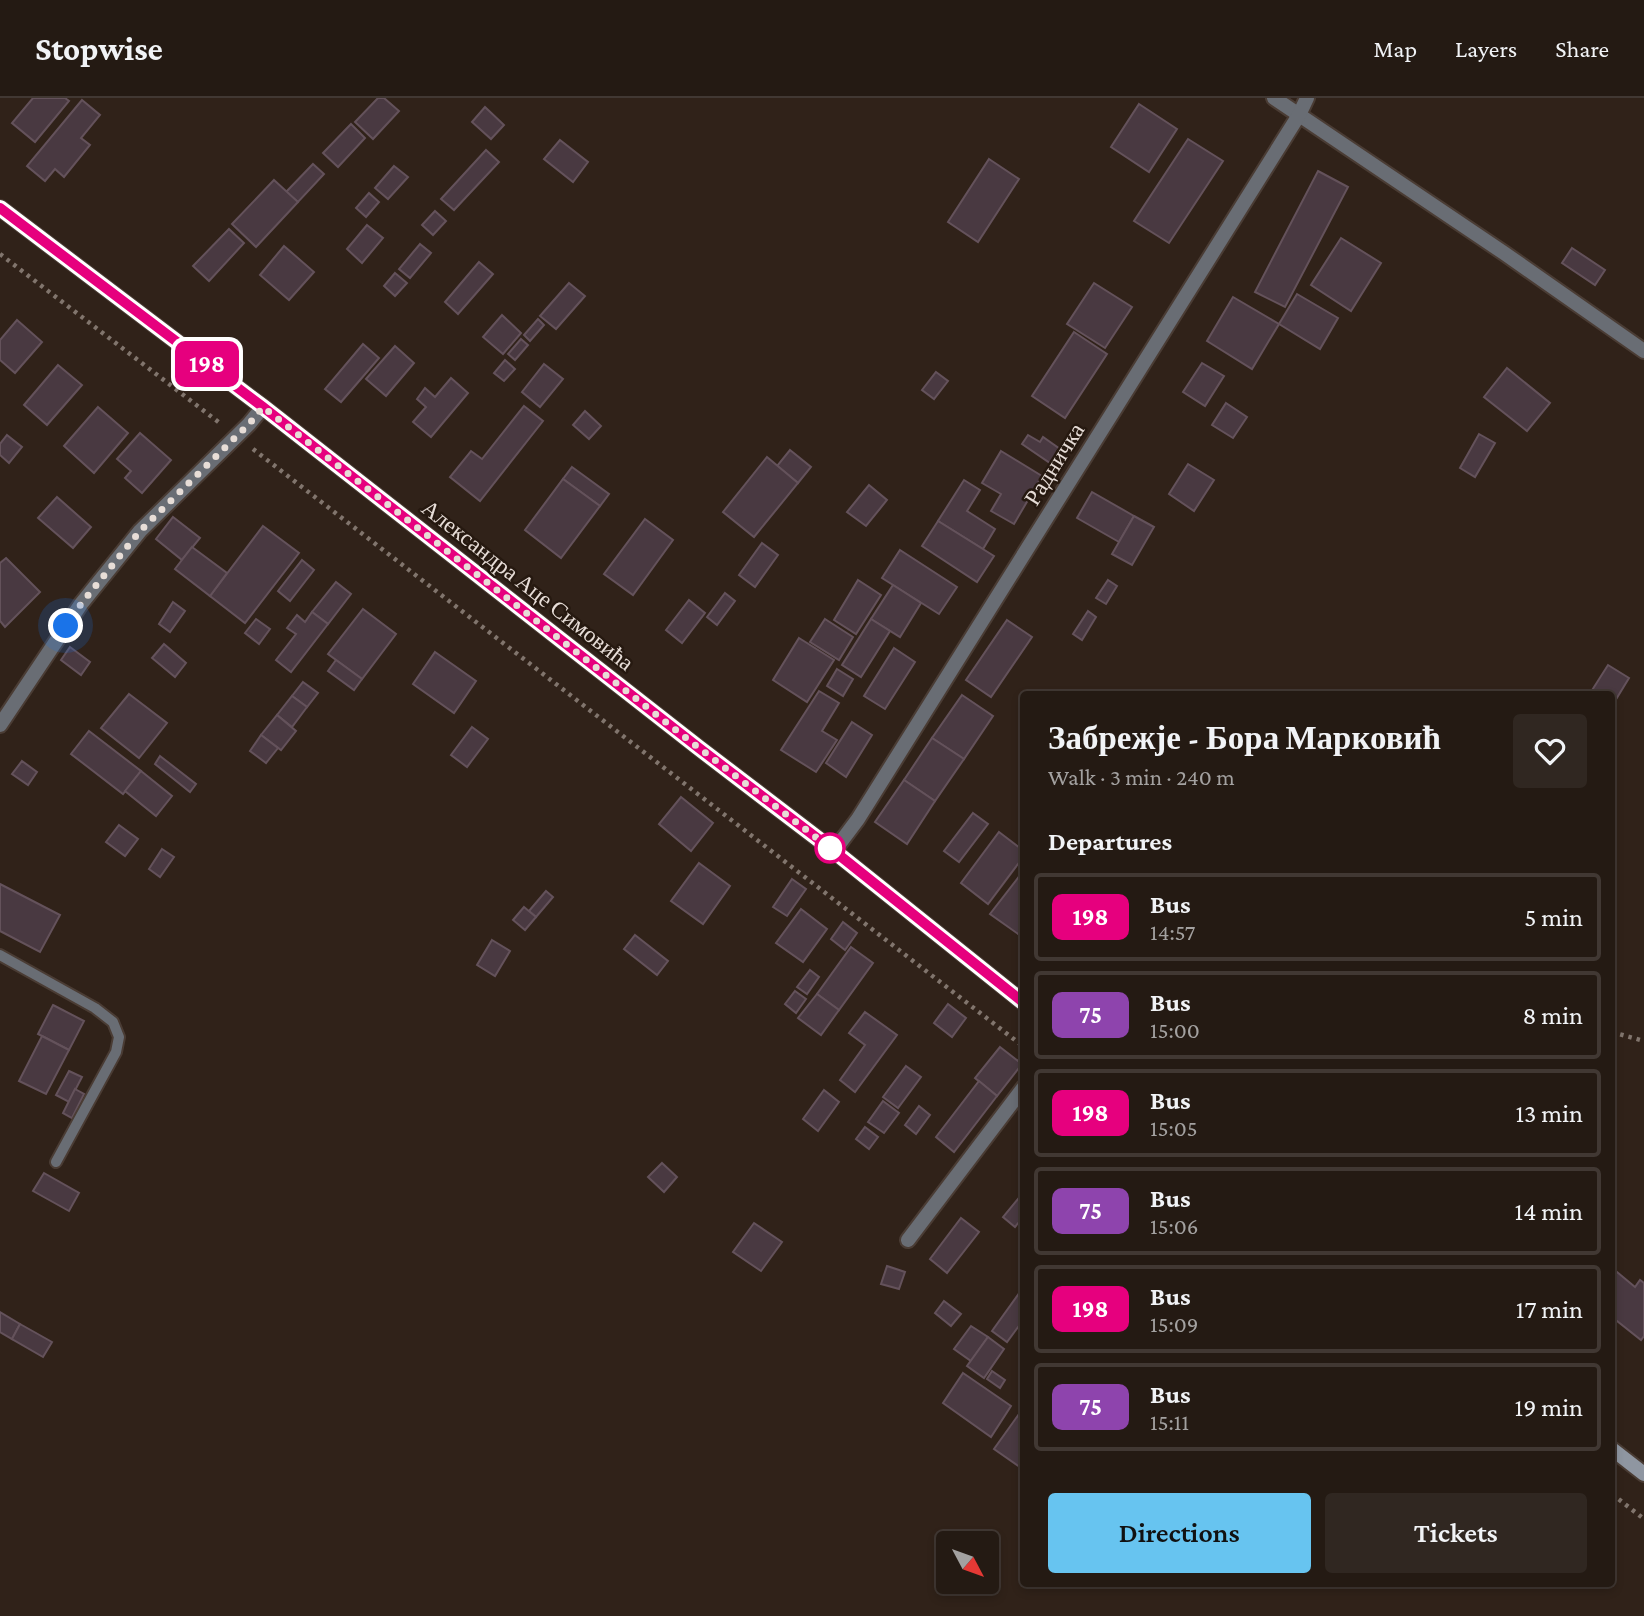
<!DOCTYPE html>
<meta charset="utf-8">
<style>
body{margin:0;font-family:"Crimson Pro",serif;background:#302721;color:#f1f3f6;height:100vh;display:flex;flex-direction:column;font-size:26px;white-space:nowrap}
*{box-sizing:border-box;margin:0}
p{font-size:23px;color:#a3a1a0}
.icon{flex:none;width:38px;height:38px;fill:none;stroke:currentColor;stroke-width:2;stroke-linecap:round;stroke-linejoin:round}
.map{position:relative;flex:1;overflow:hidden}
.panel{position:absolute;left:1020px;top:593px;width:595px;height:896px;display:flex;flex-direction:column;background:#241a13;border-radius:7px;box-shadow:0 4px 10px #0003,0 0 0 2px #413833}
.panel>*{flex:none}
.badge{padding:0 14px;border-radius:10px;font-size:24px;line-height:46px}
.needle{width:46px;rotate:131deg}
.buttons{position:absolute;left:936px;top:1433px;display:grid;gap:14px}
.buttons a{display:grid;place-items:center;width:63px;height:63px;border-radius:7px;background:#241a13;box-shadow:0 4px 10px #0003,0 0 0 2px #413833;font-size:35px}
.you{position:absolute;width:35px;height:35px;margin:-18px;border:5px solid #fff;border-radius:50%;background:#1a73e8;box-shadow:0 0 0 10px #1a73e833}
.map>.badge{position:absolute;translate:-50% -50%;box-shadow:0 0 0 4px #fff}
h2{padding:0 28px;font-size:26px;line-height:63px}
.round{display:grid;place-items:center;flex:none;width:74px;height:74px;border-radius:7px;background:#302721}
.headline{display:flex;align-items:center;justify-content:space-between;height:119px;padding:0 28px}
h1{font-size:33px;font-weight:600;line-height:52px}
.button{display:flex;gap:14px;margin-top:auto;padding:14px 28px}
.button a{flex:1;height:80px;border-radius:7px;background:#67c4f0;color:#111;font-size:28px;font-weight:600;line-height:80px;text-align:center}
.button a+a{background:#302721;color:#f1f3f6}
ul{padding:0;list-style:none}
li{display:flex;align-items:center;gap:21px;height:88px;margin:0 14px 10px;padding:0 14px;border:4px solid #413833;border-radius:7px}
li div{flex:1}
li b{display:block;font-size:26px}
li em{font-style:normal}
li .badge{min-width:77px;font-weight:700;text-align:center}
header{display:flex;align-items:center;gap:42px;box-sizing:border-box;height:98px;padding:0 35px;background:#241a13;border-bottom:2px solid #413833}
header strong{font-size:33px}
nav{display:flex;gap:38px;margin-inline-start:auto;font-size:24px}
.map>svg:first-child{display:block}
.building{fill:#493941;stroke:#64525b;stroke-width:2}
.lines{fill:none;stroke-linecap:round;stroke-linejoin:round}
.lane-casing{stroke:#4a3c34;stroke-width:14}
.street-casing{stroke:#4a3c34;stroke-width:18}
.secondary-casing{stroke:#4a3c34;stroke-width:18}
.path{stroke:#81756d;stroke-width:4.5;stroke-dasharray:3.5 5;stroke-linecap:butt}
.lane{stroke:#696d74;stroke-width:10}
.street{stroke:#696d74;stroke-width:14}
.secondary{stroke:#8f96a1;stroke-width:14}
.line-casing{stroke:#fff;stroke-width:16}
.line{stroke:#e6007e;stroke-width:10}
.walk{stroke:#e7ddd7;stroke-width:7;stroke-dasharray:0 12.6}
.stop-dot{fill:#fff;stroke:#e6007e;stroke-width:3.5}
.labels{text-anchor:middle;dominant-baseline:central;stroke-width:5;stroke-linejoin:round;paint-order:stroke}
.street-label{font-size:23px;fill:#e7ddd7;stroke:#261910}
</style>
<header>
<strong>Stopwise</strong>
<nav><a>Map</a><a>Layers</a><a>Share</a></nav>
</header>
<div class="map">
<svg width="1644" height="1518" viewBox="0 0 1644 1518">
<rect width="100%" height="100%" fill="#302219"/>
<!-- building -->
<g class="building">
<path d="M33,0h32l4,3 -34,41 -23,-19z"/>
<path d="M378,0h6l15,13 -26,28 -18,-17z"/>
<path d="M82,2l18,15 -19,23 9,7 -26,32 -9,-8 -10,12 -18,-15z"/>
<path d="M1139,6l38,25 -28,43 -38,-25z"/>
<path d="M485,9l19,18 -13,14 -19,-17z"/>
<path d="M351,26l14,14 -27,29 -15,-14z"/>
<path d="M1188,41l35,22 -54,82 -35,-22z"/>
<path d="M560,42l28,22 -15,20 -29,-23z"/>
<path d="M486,52l13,12 -45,48 -13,-11z"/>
<path d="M989,61l30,20 -41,63 -30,-20z"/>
<path d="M313,66l11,10 -26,28 -12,-10z"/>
<path d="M394,68l14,11 -20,22 -13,-11z"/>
<path d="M1318,73l30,16 -63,120 -30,-15z"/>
<path d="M274,82l24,22 -42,45 -24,-23z"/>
<path d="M369,95l10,9 -13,15 -10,-9z"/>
<path d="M435,113l11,10 -13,14 -11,-10z"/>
<path d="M367,127l16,13 -21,25 -15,-14z"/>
<path d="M229,131l15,14 -35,38 -16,-15z"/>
<path d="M1341,140l40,25 -30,48 -40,-26z"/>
<path d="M420,146l11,9 -21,25 -11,-9z"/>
<path d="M284,148l30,26 -25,28 -29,-25z"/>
<path d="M1572,150l33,22 -10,15 -33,-22z"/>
<path d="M479,164l14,12 -35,40 -13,-12z"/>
<path d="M395,175l12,10 -12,13 -11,-10z"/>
<path d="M569,185l16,13 -29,33 -16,-13z"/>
<path d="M1094,185l38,24 -27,41 -38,-24z"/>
<path d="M1297,196l41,24 -18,31 -41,-25z"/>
<path d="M1233,199l46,27 -27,45 -45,-28z"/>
<path d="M502,217l19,18 -18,21 -20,-17z"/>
<path d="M538,221l6,6 -14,16 -6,-6z"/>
<path d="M17,222l25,22 -27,31 -15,-13v-20z"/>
<path d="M1074,234l33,22 -42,64 -33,-22z"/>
<path d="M521,241l7,6 -13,15 -7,-6z"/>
<path d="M363,246l16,14 -38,44 -16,-13z"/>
<path d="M395,248l19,17 -28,33 -20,-17z"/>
<path d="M505,262l10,9 -11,12 -10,-8z"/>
<path d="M1202,265l22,13 -19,30 -22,-14z"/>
<path d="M544,266l19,15 -23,28 -18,-15z"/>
<path d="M58,267l24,20 -35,40 -23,-20z"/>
<path d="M1507,270l43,35 -23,28 -43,-34z"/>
<path d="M936,274l12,9 -14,18 -12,-9z"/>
<path d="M451,280l17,15 -37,44 -18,-15 13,-15 -9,-8 8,-11 10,9z"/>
<path d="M1226,305l21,14 -14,21 -21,-13z"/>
<path d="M524,308l19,15 -63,80 -30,-24 21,-26 11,8z"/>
<path d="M98,309l30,26 -34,40 -30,-27z"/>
<path d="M585,313l16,15 -12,13 -16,-14z"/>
<path d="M140,335l31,27 -29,33 -17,-15 6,-7 -14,-12z"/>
<path d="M1479,336l16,9 -20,34 -15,-9z"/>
<path d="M7,337l15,12 -13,16 -9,-8v-11z"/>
<path d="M1028,337l12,7 3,-5 17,12 -10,14 -28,-19z"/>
<path d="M790,352l21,17 -13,16 -21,-17z"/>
<path d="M1001,353l41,25 -28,48 -23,-13 10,-17 -19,-11z"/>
<path d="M767,359l31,26 -44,54 -31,-25z"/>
<path d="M1188,366l26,16 -20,31 -25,-17z"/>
<path d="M572,369l37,27 -9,12 -37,-27z"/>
<path d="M563,381l37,27 -39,52 -36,-28z"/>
<path d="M964,382l16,10 -13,21 28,18 -12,20 -45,-28z"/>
<path d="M869,387l18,15 -21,26 -19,-14z"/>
<path d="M1092,394l42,24 -15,26 -42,-24z"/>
<path d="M57,399l34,30 -18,21 -35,-30z"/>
<path d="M1134,418l20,11 -22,38 -20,-11z"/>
<path d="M173,419l27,21 -18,22 -26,-21z"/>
<path d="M645,421l28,21 -40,55 -29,-21z"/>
<path d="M938,423l56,35 -17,26 -55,-36z"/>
<path d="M263,428l36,27 -54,70 -35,-27z"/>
<path d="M762,445l16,12 -23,32 -16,-12z"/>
<path d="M192,449l35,26 -17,23 -35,-27z"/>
<path d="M900,452l57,37 -18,27 -57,-36z"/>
<path d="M6,460l34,34 -35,35 -5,-6v-58z"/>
<path d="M302,462l12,10 -24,31 -12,-10z"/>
<path d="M858,482l23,15 -25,39 -22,-14z"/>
<path d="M1108,482l9,6 -11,18 -10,-6z"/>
<path d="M336,484l15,12 -23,30 -16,-12z"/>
<path d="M893,487l28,18 -21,34 -29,-18z"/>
<path d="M725,495l10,8 -18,24 -10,-8z"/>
<path d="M689,502l16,13 -23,30 -16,-13z"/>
<path d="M173,504l12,9 -15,21 -11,-8z"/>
<path d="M363,511l33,25 -34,45 -34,-25z"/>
<path d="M1088,513l8,6 -14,23 -9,-6z"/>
<path d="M312,514l16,12 -37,48 -15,-12 20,-26 -9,-6 10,-13 8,7z"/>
<path d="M256,521l14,10 -11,15 -14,-11z"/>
<path d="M825,521l28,18 -14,23 -29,-18z"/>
<path d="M871,521l19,12 -29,46 -19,-12z"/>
<path d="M1007,522l25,17 -41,60 -25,-17z"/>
<path d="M799,540l35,22 -27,42 -34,-22z"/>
<path d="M164,546l22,19 -11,14 -23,-19z"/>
<path d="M70,549l20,15 -9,13 -20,-15z"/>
<path d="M894,550l21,14 -30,47 -21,-13z"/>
<path d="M435,554l41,29 -22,32 -41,-29z"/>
<path d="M336,562l26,19 -8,11 -26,-19z"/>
<path d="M1608,567l21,13 -17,28v-11h-23z"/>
<path d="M837,571l16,10 -10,17 -16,-10z"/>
<path d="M303,584l15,11 -11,14 -15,-11z"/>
<path d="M819,593l20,12 -17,28 15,9 -21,32 -35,-22z"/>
<path d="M129,596l38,29 -28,35 -38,-30z"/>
<path d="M962,597l31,21 -29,43 -32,-21z"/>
<path d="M292,598l15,11 -15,20 -15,-12z"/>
<path d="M277,617l19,16 -15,19 -20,-15z"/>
<path d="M852,624l20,13 -26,42 -20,-14z"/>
<path d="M472,629l16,12 -21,28 -16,-12z"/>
<path d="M89,633l52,40 -18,23 -52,-40z"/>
<path d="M261,637l17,13 -12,15 -16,-12z"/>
<path d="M932,640l32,21 -29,42 -31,-21z"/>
<path d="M160,658l36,28 -6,8 -35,-28z"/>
<path d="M22,663l15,11 -9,13 -16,-11z"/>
<path d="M141,673l31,25 -16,20 -31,-25z"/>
<path d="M904,682l31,21 -28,43 -32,-22z"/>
<path d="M681,699l32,26 -22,28 -32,-27z"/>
<path d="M973,715l15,11 -29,38 -15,-11z"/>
<path d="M119,727l19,14 -13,17 -19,-14z"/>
<path d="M999,734l25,19v5l-36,48 -27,-21z"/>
<path d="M162,751l12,8 -14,20 -11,-8z"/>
<path d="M699,765l31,23 -27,38 -32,-23z"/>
<path d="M1024,772v62l-3,4 -31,-22z"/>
<path d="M792,781l14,10 -19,27 -14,-9z"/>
<path d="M0,786l60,31 -20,37 -40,-21z"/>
<path d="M546,793l7,6 -17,20 -7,-6z"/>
<path d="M524,809l12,10 -11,13 -12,-10z"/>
<path d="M801,811l26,20 -24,33 -27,-19z"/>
<path d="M843,824l14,11 -12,17 -14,-11z"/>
<path d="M635,837l33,26 -11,14 -33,-26z"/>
<path d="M492,842l18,11 -15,25 -18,-11z"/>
<path d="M851,849l22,16 -34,47 -22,-16z"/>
<path d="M810,872l9,7 -12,17 -10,-7z"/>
<path d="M795,893l11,8 -10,14 -11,-9z"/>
<path d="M817,896l22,16 -18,25 -23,-17z"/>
<path d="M948,906l18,14 -14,19 -18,-14z"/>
<path d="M53,907l31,16 -15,29 -31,-16z"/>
<path d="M865,914l32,23 -42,57 -15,-12 25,-35 -16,-12z"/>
<path d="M42,938l27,14 -23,44 -27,-13z"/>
<path d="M1000,949l22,17 -25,32 -22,-18z"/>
<path d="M906,968l15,11 -23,31 -15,-11z"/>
<path d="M69,973l13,6 -13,25 -13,-7z"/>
<path d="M979,983l18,15 -43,56 -18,-15z"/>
<path d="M75,991l9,5 -12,24 -9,-5z"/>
<path d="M824,992l15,12 -21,29 -15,-12z"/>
<path d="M883,1003l16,12 -15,20 -16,-11z"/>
<path d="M919,1008l11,9 -14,19 -11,-9z"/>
<path d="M865,1029l13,10 -9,12 -13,-10z"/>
<path d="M662,1065l15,14 -13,15 -16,-15z"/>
<path d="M44,1075l35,20 -10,18 -36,-20z"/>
<path d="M1018,1101l6,5v12l-9,11 -12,-10z"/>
<path d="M961,1120l18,14 -32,41 -17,-14z"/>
<path d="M754,1125l28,19 -21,29 -28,-19z"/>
<path d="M887,1168l18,6 -6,17 -18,-5z"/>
<path d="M1617,1174l18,15 5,-7 4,3v53l-3,4 -29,-23v-38z"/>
<path d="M1020,1194l4,2v25l-17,23 -15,-11z"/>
<path d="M944,1203l17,13 -10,12 -16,-13z"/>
<path d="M0,1214l20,12 -8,15 -12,-7z"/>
<path d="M20,1226l32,18 -9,15 -31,-18z"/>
<path d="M971,1228l17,11 -17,24 -17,-12z"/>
<path d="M988,1239l16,12 -20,29 -17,-12z"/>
<path d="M992,1273l13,9 -5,8 -13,-9z"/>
<path d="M963,1275l48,33 -20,31 -48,-34z"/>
<path d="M1024,1309v63l-30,-21z"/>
</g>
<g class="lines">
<defs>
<path id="lane" d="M0,857l95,53 18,14 6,15 -3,15 -60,110"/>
<g id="street">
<path d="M1274,0l230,155 140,98"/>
<path d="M0,627l81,-121 59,-73 109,-107 14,-17"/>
<path d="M834,753l24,-32 441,-704 8,-17"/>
<path d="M908,1142l116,-153"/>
</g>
<g id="secondary">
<path d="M0,110l263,199 436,341 135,103 190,152"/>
<path d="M1612,1351l32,25"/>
</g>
</defs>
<!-- lane casing -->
<use href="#lane" class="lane-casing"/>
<!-- street casing -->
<use href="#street" class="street-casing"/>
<!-- secondary casing -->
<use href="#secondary" class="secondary-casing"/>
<!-- path -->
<g class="path">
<path d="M0,156l221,170"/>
<path d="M253,351l771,598"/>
<path d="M1612,934l32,9"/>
<path d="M1612,1396l32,25"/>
</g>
<!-- lane -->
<use href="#lane" class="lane"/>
<!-- street -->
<use href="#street" class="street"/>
<!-- secondary -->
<use href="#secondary" class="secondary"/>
</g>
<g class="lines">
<defs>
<path id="line" d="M0,110l263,199 436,341 135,103 190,152"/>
</defs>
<!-- line casing -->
<use href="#line" class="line-casing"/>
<!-- line -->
<use href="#line" class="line"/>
<!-- walk -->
<path class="walk" d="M66,528l15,-22 59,-73 109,-107 14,-17 436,341 135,103 -4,-3"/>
</g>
<!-- markers -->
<circle class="stop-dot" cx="830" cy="750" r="14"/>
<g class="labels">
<!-- street labels -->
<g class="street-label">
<text transform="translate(1054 366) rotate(-58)">Радничка</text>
<text transform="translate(528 487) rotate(38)">Александра Аце Симовића</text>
</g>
</g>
</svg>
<div class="buttons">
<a><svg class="needle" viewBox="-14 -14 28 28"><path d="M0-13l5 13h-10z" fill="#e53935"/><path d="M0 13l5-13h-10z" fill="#a3a1a0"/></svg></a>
</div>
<div class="you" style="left:66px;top:528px"></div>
<b class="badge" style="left:207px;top:266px;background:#e6007e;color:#fff">198</b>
<section class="panel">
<div class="headline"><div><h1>Забрежје - Бора Марковић</h1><p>Walk · 3 min · 240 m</p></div><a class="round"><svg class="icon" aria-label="heart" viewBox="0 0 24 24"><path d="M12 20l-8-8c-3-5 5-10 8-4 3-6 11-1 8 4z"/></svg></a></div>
<h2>Departures</h2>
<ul>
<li><span class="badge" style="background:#e6007e;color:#fff">198</span><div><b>Bus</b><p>14:57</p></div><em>5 min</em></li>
<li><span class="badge" style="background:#8e44ad;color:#fff">75</span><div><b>Bus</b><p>15:00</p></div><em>8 min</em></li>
<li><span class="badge" style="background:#e6007e;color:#fff">198</span><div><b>Bus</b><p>15:05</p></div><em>13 min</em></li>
<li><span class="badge" style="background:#8e44ad;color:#fff">75</span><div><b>Bus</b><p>15:06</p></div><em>14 min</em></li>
<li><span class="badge" style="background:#e6007e;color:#fff">198</span><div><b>Bus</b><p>15:09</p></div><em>17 min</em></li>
<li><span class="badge" style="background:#8e44ad;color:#fff">75</span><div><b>Bus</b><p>15:11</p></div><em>19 min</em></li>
</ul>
<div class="button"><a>Directions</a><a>Tickets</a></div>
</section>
</div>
